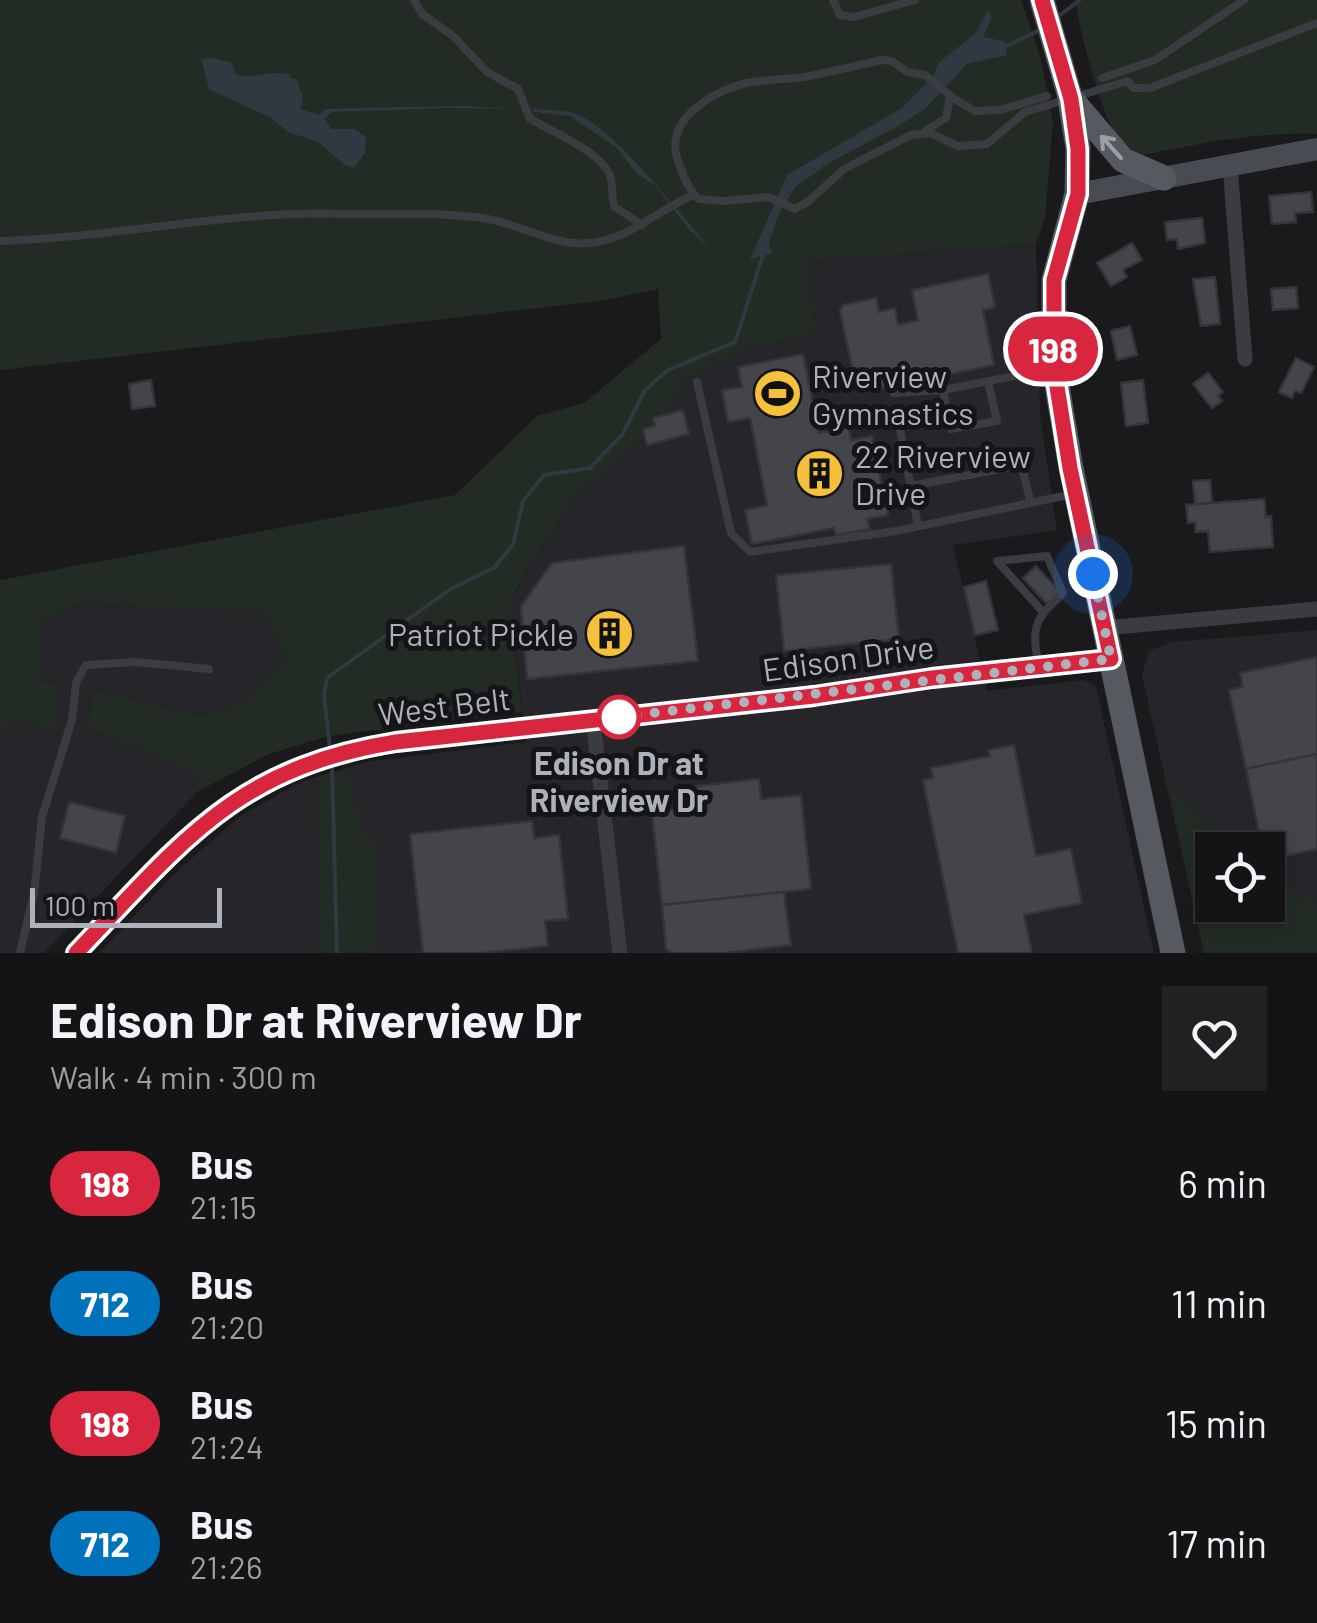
<!DOCTYPE html>
<meta charset="utf-8">
<style>
body{margin:0;font-family:Barlow,sans-serif;background:#212123;color:#f1f3f6;height:100vh;display:flex;flex-direction:column;font-size:38px;white-space:nowrap}
*{box-sizing:border-box;margin:0}
p{font-size:32px;color:#9d9ea1}
.icon{flex:none;width:55px;height:55px;fill:none;stroke:currentColor;stroke-width:2;stroke-linecap:round;stroke-linejoin:round}
.map{position:relative;height:953px;overflow:hidden}
.drawer{display:flex;flex-direction:column;background:#141416;flex:1}
.drawer>*{flex:none}
.badge{padding:0 20px;border-radius:32px;font-size:35px;line-height:65px}
.buttons{position:absolute;left:1195px;top:832px;display:grid;gap:20px}
.buttons a{display:grid;place-items:center;width:90px;height:90px;border-radius:0px;background:#141416;box-shadow:0 5px 15px #0003,0 0 0 2px #333335;font-size:50px}
.scale{position:absolute;left:30px;bottom:25px;width:192px;box-sizing:border-box;padding-left:10px;border:5px solid #adb1bc;border-top:0;font-size:28px;line-height:35px;white-space:nowrap;color:#adb1bc;-webkit-text-stroke:8px #151518;paint-order:stroke}
.you{position:absolute;width:50px;height:50px;margin:-25px;border:8px solid #fff;border-radius:50%;background:#1a73e8;box-shadow:0 0 0 15px #1a73e833}
.map>.badge{position:absolute;translate:-50% -50%;box-shadow:0 0 0 5px #fff}
.round{display:grid;place-items:center;flex:none;width:105px;height:105px;border-radius:0px;background:#212123}
.overview{display:flex;align-items:center;justify-content:space-between;height:170px;padding:0 50px}
h1{font-size:48px;font-weight:700;line-height:75px}
ul{padding:0;list-style:none}
li{display:flex;align-items:center;gap:30px;height:120px;padding:0 50px}
li div{flex:1}
li b{display:block;font-size:38px}
li em{font-style:normal}
li .badge{min-width:110px;font-weight:700;text-align:center}
.map>svg:first-child{display:block}
.built{fill:#26262a;fill-rule:evenodd}
.green{fill:#222b24}
.water{fill:#303841}
.lines{fill:none;stroke-linecap:round;stroke-linejoin:round}
.stream{stroke:#303841;stroke-width:4}
.building{fill:#44454a;stroke:#353439;stroke-width:2.5}
.service{stroke:#3b3c42;stroke-width:8}
.minor{stroke:#3b3c42;stroke-width:15}
.secondary{stroke:#494b52;stroke-width:22}
.primary{stroke:#575961;stroke-width:25}
.primary-bridge{stroke:#575961;stroke-width:25}
.oneway{stroke:#9c9faa}
.line-casing{stroke:#fff;stroke-width:22}
.line{stroke:#d7263d;stroke-width:15}
.walk{stroke:#adb1bc;stroke-width:10;stroke-dasharray:0 18}
.stop-dot{fill:#fff;stroke:#d7263d;stroke-width:5}
.labels{text-anchor:middle;dominant-baseline:central;stroke-width:10;stroke-linejoin:round;paint-order:stroke}
.poi-label{font-size:32px;fill:#adb1bc;stroke:#151518;text-anchor:start}
.street-label{font-size:32px;fill:#adb1bc;stroke:#151518}
.stop-label{font-size:32px;font-weight:bold;fill:#adb1bc;stroke:#151518}
</style>
<div class="map">
<svg width="1317" height="953" viewBox="0 0 1317 953">
<rect width="100%" height="100%" fill="#1a1a1d"/>
<!-- built -->
<g class="built">
<path d="M1036,244l4,171 17,115 -104,15 34,146 97,-11 12,7 58,266h-1055l72,-76 69,-61 61,-34 65,-20 160,-20 -16,-142 65,-103 91,-77 17,-41 66,-31 66,-14 -6,-73z"/>
<path d="M85,603l179,9 22,44 -40,47 -46,13 -108,-27 -3,39 111,47 -3,17 -153,161h-44v-221l7,-11 46,6 5,-44 -18,-3v-61z"/>
<path d="M1317,630v323h-113l-62,-278 7,-24 23,-9zM1212,850h56v55h-56z"/>
</g>
<!-- green -->
<g class="green">
<path d="M0,0h1021l19,56 13,67 -8,95 -9,26 -226,17 5,73 -66,14 -66,31 -17,41 -91,77 -65,102 12,113 -194,24 -59,18 -72,38 2,-17 -110,-47 3,-39 108,27 45,-13 41,-47 -22,-43 -179,-10 -44,16 -1,61 19,4 -5,44 -46,-7 -8,11v-152l455,-85 82,-79 47,-13 77,-64 -3,-50 -58,12 -600,69z"/>
<path d="M1076,0h241v134c-59,-2 -116,9 -174,21 -6,-4 -15,-7 -21,-12 -17,-14 -45,-119 -46,-143z"/>
<path d="M348,768l14,65 11,2 2,118h-57l-1,-176z"/>
<path d="M1169,787l72,63h-29v55h56v-32l30,24 19,3v53h-113z"/>
</g>
<!-- water -->
<g class="water">
<path d="M988,10l4,7 -9,20 21,4 3,14 -40,9 -41,44 -26,17 -99,53 -21,33 -11,31 3,11 -22,6 37,-84 115,-67 32,-33 5,-13 36,-28z"/>
<path d="M215,58l17,5 4,11c18,6 34,-4 53,0l2,5h5l7,17 -2,13 18,6 7,-6 24,-1 115,-2 55,3 -74,-1 -114,4 -8,7 8,10h23l11,8 -1,16 -11,15 -9,-3 -27,-23 -30,-10 -17,-14 -62,-29 -8,-30z"/>
<path d="M531,109c13,1 27,1 39,3 44,10 115,112 150,146l-32,-30 -33,-43 -19,-12 -19,-25 -47,-32 -35,-4z"/>
</g>
<g class="lines">
<!-- stream -->
<g class="stream">
<path d="M1056,18l24,-18"/>
<path d="M1004,47l36,-17"/>
<path d="M795,185l25,-18"/>
<path d="M330,749l-6,-54 3,-17 122,-88 45,-22 19,-23 10,-44 21,-26 46,-7 32,-33 23,-45 23,-20 67,-28 29,-90"/>
<path d="M332,768l5,185"/>
</g>
</g>
<!-- building -->
<g class="building">
<path d="M1311,192l2,20 -18,1 1,9 -24,2 -3,-28z"/>
<path d="M1202,218l3,25 -27,6 -1,-10 -10,1 -2,-18z"/>
<path d="M1132,243l10,17 -19,10 4,7 -16,9 -14,-23z"/>
<path d="M988,274l7,33 -12,3 11,55 -128,26 -2,-11 -9,2 -15,-71 3,-6 33,-7 3,14 16,-4 3,17 20,-5 -6,-30z"/>
<path d="M1215,277l5,47 -19,2 -8,-47z"/>
<path d="M1296,287l2,21 -25,2 -2,-21z"/>
<path d="M1130,326l7,29 -20,5 -6,-29z"/>
<path d="M803,354l16,79 30,-6 2,13 21,-4 16,79 -21,4 3,10 -34,6 -2,-7 -82,16 -7,-34 22,-5 -17,-87 -22,4 -6,-32 20,-3 -4,-20z"/>
<path d="M1296,358l18,9 -13,26 -6,-2 -3,7 -13,-6z"/>
<path d="M1208,373l15,19 -5,4 4,5 -10,7 -19,-24z"/>
<path d="M151,380l4,26 -23,3 -3,-25z"/>
<path d="M1143,380l5,43 -22,3 -5,-43z"/>
<path d="M683,410l6,24 -42,11 -4,-16 12,-3 -2,-8z"/>
<path d="M1210,480l2,23 -17,1 -2,-23z"/>
<path d="M1264,499l2,18 5,-1 2,31 -63,5 -2,-21 -12,1 -1,-10 -7,1 -2,-18z"/>
<path d="M684,546l14,115 -171,18 -6,-73 31,-43z"/>
<path d="M891,564l8,75 -115,12 -8,-76z"/>
<path d="M1036,566l24,26 -13,12 -24,-26z"/>
<path d="M986,581l12,49 -23,5 -11,-48z"/>
<path d="M1317,657v97l-71,15 -17,-79 14,-3 -3,-14z"/>
<path d="M1014,745l22,111 35,-7 11,54 -58,12 8,38h-74l-35,-173 10,-2 -2,-10 59,-12 -2,-6z"/>
<path d="M1317,754v95l-38,8 -3,-13 -14,3 -16,-78z"/>
<path d="M759,779l2,20 40,-4 10,94 -149,16 -10,-93 38,-4 -2,-21z"/>
<path d="M69,802l56,14 -9,37 -56,-15z"/>
<path d="M532,821l2,17 25,-3 9,84 -23,2 3,25 -65,7h-60l-13,-119z"/>
<path d="M784,892l7,53 -65,8h-55l-5,-4 -4,-44z"/>
</g>
<g class="lines">
<!-- service -->
<g class="service">
<path d="M414,0l8,14 31,22 34,36 31,17 12,30c23,13 68,31 80,56 4,10 0,22 5,32l27,18"/>
<path d="M833,0l7,15 14,2 61,-17"/>
<path d="M1102,78l53,-18 89,-60"/>
<path d="M1047,96l-47,14 -25,1 -19,-11 -31,-25 -18,-3 -15,-11 -11,-1c-25,6 -51,12 -77,17 -20,3 -43,2 -62,7 -33,10 -76,36 -65,74 5,14 11,32 22,41l25,2 44,-4 27,12 14,-8 35,-32 67,-34 19,-2 28,13 29,-2 38,-32 103,-31 5,7h17l167,-65"/>
<path d="M924,132l22,-14 4,-22"/>
<path d="M0,241c114,-3 228,-31 343,-27 47,1 98,-3 145,5 35,6 66,28 103,24 41,-5 67,-34 103,-48"/>
<path d="M697,382l34,151 19,19 146,-21 177,-37"/>
<path d="M988,382l9,39 -46,8 -8,-39 107,-21"/>
<path d="M894,393l49,-3"/>
<path d="M898,419l20,107"/>
<path d="M911,486l110,-21 10,38"/>
<path d="M1038,662c-7,-38 -2,-43 25,-69l-16,-37 -50,5 46,51"/>
<path d="M20,953l14,-60 8,-76 30,-97 4,-37 10,-18 50,-3 73,7"/>
</g>
<!-- minor -->
<g class="minor">
<path d="M1230,165l15,194"/>
<path d="M1104,628l213,-19"/>
<path d="M593,720l27,233"/>
</g>
<!-- secondary -->
<g class="secondary">
<path d="M1077,194l240,-45"/>
<path d="M76,953c104,-110 160,-186 320,-211l418,-46 118,-18 179,-19"/>
</g>
<!-- primary -->
<g class="primary">
<path d="M1069,93l9,56 -1,45 -23,86v88l17,100 102,485"/>
<path d="M1071,99l52,61 41,18"/>
</g>
<!-- primary-bridge -->
<path class="primary-bridge" d="M1042,0l27,93"/>
</g>
<!-- one-way arrows -->
<defs><path id="oneway-shaft" d="M-6 0H5M1.5-3L5.5 0L1.5 3" fill="none" stroke-width="1.6" stroke-linecap="round" stroke-linejoin="round" transform="scale(2.5)"/></defs>
<use class="oneway" href="#oneway-shaft" transform="translate(1111 147) rotate(-132)"/>
<g class="lines">
<defs>
<path id="line" d="M76,953c106,-111 159,-185 320,-211l418,-46 118,-18 179,-19 -41,-191 -16,-100v-88l24,-86v-45l-7,-50 -29,-99"/>
</defs>
<!-- line casing -->
<use href="#line" class="line-casing"/>
<!-- line -->
<use href="#line" class="line"/>
<!-- walk -->
<path class="walk" d="M619,717l492,-58 -18,-85"/>
</g>
<!-- icons -->
<defs>
<symbol id="stadium-disc" viewBox="-11 -11 22 22"><circle r="9.5" fill="#f5c13a" stroke="#151518"/><path d="M0-5a6.5 5 0 1 0 0 10a6.5 5 0 1 0 0-10ZM-3.5-1.8h7v3.6h-7Z" fill="#111"/></symbol>
<symbol id="building-disc" viewBox="-11 -11 22 22"><circle r="9.5" fill="#f5c13a" stroke="#151518"/><path d="M-4-6H4V6H1V3H-1V6H-4ZM-2.5-4.3h1.7v1.8h-1.7ZM.8-4.3h1.7v1.8H.8ZM-2.5-1h1.7V.8h-1.7ZM.8-1h1.7V.8H.8Z" fill="#111"/></symbol>
</defs>
<g fill-rule="evenodd">
<use href="#stadium-disc" x="750" y="366" width="55" height="55"/>
<use href="#building-disc" x="792" y="446" width="55" height="55"/>
<use href="#building-disc" x="582" y="606" width="55" height="55"/>
</g>
<!-- markers -->
<circle class="stop-dot" cx="619" cy="717" r="20"/>
<g class="labels">
<!-- poi labels -->
<g class="poi-label">
<text x="812" y="375">Riverview<tspan x="812" dy="37">Gymnastics</tspan></text>
<text x="855" y="455">22 Riverview<tspan x="855" dy="37">Drive</tspan></text>
<text x="574" y="633" text-anchor="end">Patriot Pickle</text>
</g>
<!-- street labels -->
<g class="street-label">
<text transform="translate(848 657) rotate(-8)">Edison Drive</text>
<text transform="translate(444 705) rotate(-7)">West Belt</text>
</g>
<!-- stop labels -->
<g class="stop-label">
<text x="619" y="762">Edison Dr at<tspan x="619" dy="37">Riverview Dr</tspan></text>
</g>
</g>
</svg>
<div class="buttons">
<a><svg class="icon" aria-label="locate" viewBox="0 0 24 24"><circle cx="12" cy="12" r="6"/><path d="M12 2v4M12 18v4M2 12h4M18 12h4"/></svg></a>
</div>
<div class="scale">100 m</div>
<div class="you" style="left:1093px;top:574px"></div>
<b class="badge" style="left:1053px;top:349px;background:#d7263d;color:#fff">198</b>
</div>
<section class="drawer">
<div class="overview"><div><h1>Edison Dr at Riverview Dr</h1><p>Walk · 4 min · 300 m</p></div><a class="round"><svg class="icon" aria-label="heart" viewBox="0 0 24 24"><path d="M12 20l-8-8c-3-5 5-10 8-4 3-6 11-1 8 4z"/></svg></a></div>
<ul>
<li><span class="badge" style="background:#d7263d;color:#fff">198</span><div><b>Bus</b><p>21:15</p></div><em>6 min</em></li>
<li><span class="badge" style="background:#0072bc;color:#fff">712</span><div><b>Bus</b><p>21:20</p></div><em>11 min</em></li>
<li><span class="badge" style="background:#d7263d;color:#fff">198</span><div><b>Bus</b><p>21:24</p></div><em>15 min</em></li>
<li><span class="badge" style="background:#0072bc;color:#fff">712</span><div><b>Bus</b><p>21:26</p></div><em>17 min</em></li>
</ul>
</section>
